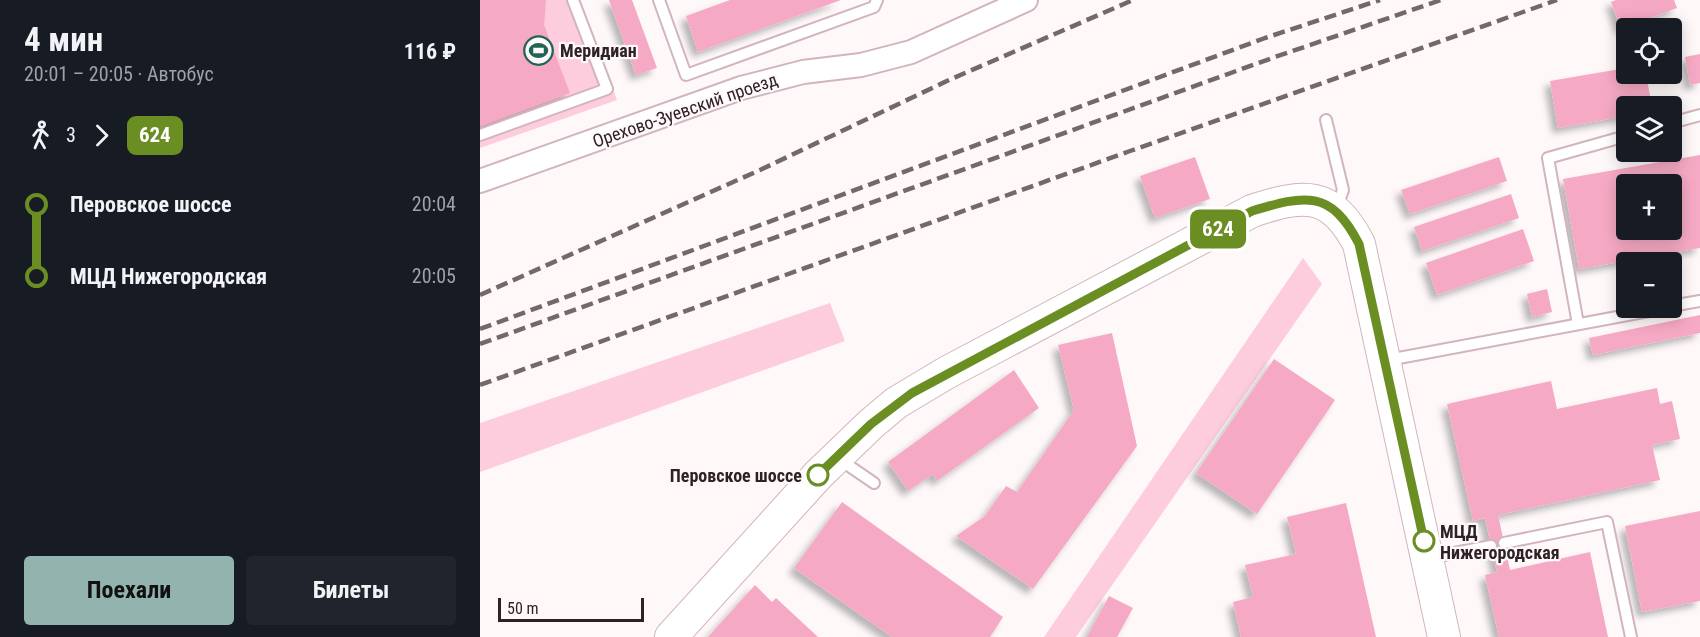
<!DOCTYPE html>
<html lang="ru">
<meta charset="utf-8">
<style>
body{margin:0;font-family:"Roboto Condensed",sans-serif;background:#20242c;color:#f1f3f6;height:100vh;display:flex;flex-direction:column;font-size:22px;white-space:nowrap}
*{box-sizing:border-box;margin:0}
p{font-size:20px;color:#9ea1a6}
.icon{flex:none;width:33px;height:33px;fill:none;stroke:currentColor;stroke-width:2;stroke-linecap:round;stroke-linejoin:round}
.map{position:relative;flex:1;overflow:hidden}
.panel{display:flex;flex-direction:column;background:#171b24;width:480px}
.panel>*{flex:none}
.badge{padding:0 12px;border-radius:9px;font-size:21px;line-height:39px}
.buttons{position:absolute;left:1136px;top:18px;display:grid;gap:12px}
.buttons a{display:grid;place-items:center;width:66px;height:66px;border-radius:6px;background:#171b24;box-shadow:0 3px 15px #0003;font-size:30px}
.scale{position:absolute;left:18px;bottom:15px;width:146px;box-sizing:border-box;padding-left:6px;border:3px solid #2e2226;border-top:0;font-size:16px;line-height:21px;white-space:nowrap;color:#2e2226;-webkit-text-stroke:4px #fef8f9;paint-order:stroke}
.map>.badge{position:absolute;translate:-50% -50%;box-shadow:0 0 0 3px #fff}
.legs{display:flex;align-items:center;gap:9px;height:66px;padding:0 24px;font-size:20px}
.legs p{margin-inline-start:auto}
.headline{display:flex;align-items:center;justify-content:space-between;height:102px;padding:0 24px}
h1{font-size:33px;font-weight:700;line-height:45px}
.cta{display:flex;gap:12px;margin-top:auto;padding:12px 24px}
.cta a{flex:1;height:69px;border-radius:6px;background:#92b3ae;color:#111;font-size:24px;font-weight:700;line-height:69px;text-align:center}
.cta a+a{background:#20242c;color:#f1f3f6}
ul{padding:0 24px;list-style:none}
li{display:flex;align-items:center;gap:21px;height:72px;font-size:22px}
li i{display:grid;place-items:center;width:9px;height:100%;margin:0 8px;background:currentColor}
li i::after{content:'';width:15px;height:15px;margin:-8px;border:4px solid;border-radius:50%;background:#171b24}
li p{margin-inline-start:auto}
li:first-child i{background:linear-gradient(#0000 50%,currentColor 0)}
li:last-child i{background:linear-gradient(currentColor 50%,#0000 0)}
main{display:flex;flex:1;min-height:0}
.map>svg:first-child{display:block}
.green{fill:#fdcddd}
.building{fill:#f6a9c4;fill-rule:evenodd;filter:url(#shadow)}
.lines{fill:none;stroke-linecap:round;stroke-linejoin:round}
.lane-casing{stroke:#d2b4be;stroke-width:14}
.street-casing{stroke:#d2b4be;stroke-width:26}
.secondary-casing{stroke:#d2b4be;stroke-width:34}
.lane{stroke:#fff;stroke-width:10}
.street{stroke:#fff;stroke-width:22}
.secondary{stroke:#fff;stroke-width:32}
.rail{stroke:#73696c;stroke-width:4.5;stroke-dasharray:12 6;stroke-linecap:butt}
.line-1-casing{stroke:#fff;stroke-width:14}
.line-1{stroke:#6b8e23;stroke-width:9}
.stop-1-dot{fill:#fff;stroke:#6b8e23;stroke-width:3}
.labels{text-anchor:middle;dominant-baseline:central;stroke-width:4.5;stroke-linejoin:round;paint-order:stroke}
.poi-label{font-size:18px;font-weight:bold;fill:#2e2226;stroke:#fef8f9;text-anchor:start}
.street-label{font-size:18px;fill:#2e2226;stroke:#fef8f9}
.stop-label{font-size:18px;font-weight:bold;fill:#2e2226;stroke:#fef8f9;text-anchor:end}
</style>
<main>
<section class="panel">
<div class="headline"><div><h1>4 мин</h1><p>20:01 – 20:05 · Автобус</p></div><b>116 ₽</b></div>
<div class="legs"><svg class="icon" aria-label="walk" viewBox="0 0 24 24"><circle cx="13" cy="4" r="2"/><path d="M13 8l-2 6 4 7M11 14l-3 7M7 12l3-4h3l4 4"/></svg>3<svg class="icon" aria-label="forward" viewBox="0 0 24 24"><path d="M9 5l7 7-7 7"/></svg><b class="badge" style="background:#6b8e23;color:#fff">624</b></div>
<ul>
<li><i style="color:#6b8e23"></i><b>Перовское шоссе</b><p>20:04</p></li>
<li><i style="color:#6b8e23"></i><b>МЦД Нижегородская</b><p>20:05</p></li>
</ul>
<div class="cta"><a>Поехали</a><a>Билеты</a></div>
</section>
<div class="map">
<svg width="1220" height="637" viewBox="0 0 1220 637">
<defs>
<filter id="shadow"><feDropShadow dx="-5.5" dy="5.5" stdDeviation="3" flood-color="#0004"/></filter>
</defs>
<rect width="100%" height="100%" fill="#fef8f9"/>
<!-- green -->
<g class="green">
<path d="M0,0h100l37,100 -137,48z"/>
<path d="M823,258l19,26 -246,353h-32z"/>
<path d="M350,303l15,38 -365,131v-49z"/>
</g>
<!-- building -->
<g class="building">
<path d="M0,0h66l-2,25 26,68 -90,33z"/>
<path d="M129,0h23l25,68 -21,7z"/>
<path d="M250,0h111l-143,52 -12,-36z"/>
<path d="M1136,0h58l3,8 -56,21 -10,-27z"/>
<path d="M1220,54v29l-10,2 -5,-28z"/>
<path d="M1146,68v6h20l6,32h-26v10l-68,12 -8,-47z"/>
<path d="M1220,155v93l-121,21 -16,-90zM1146,184h45v46h-45z"/>
<path d="M715,157l15,42 -55,19 -15,-42z"/>
<path d="M1019,157l8,24 -97,33 -9,-24z"/>
<path d="M1031,194l8,24 -97,33 -8,-24z"/>
<path d="M1043,229l11,32 -97,34 -11,-32z"/>
<path d="M1067,289l5,23 -20,5 -5,-23z"/>
<path d="M1220,315v18l-107,22 -4,-17z"/>
<path d="M632,333l25,113 -104,143 -77,-53 29,-20 21,-30 11,6 57,-82 -16,-65z"/>
<path d="M794,359l61,41 -78,114 -61,-41z"/>
<path d="M534,370l25,38 -102,73 -4,-7 -25,17 -20,-29z"/>
<path d="M1071,381l6,28 100,-21 3,16 12,-3 8,38 -28,6 8,35 -162,35 12,55 80,-18 18,85h-109l-14,-62 12,-3 -12,-54 -12,3 -26,-117z"/>
<path d="M362,502l161,115 -13,20h-98l-98,-69z"/>
<path d="M866,503l30,134h-135l-8,-35 20,-5 -8,-32 51,-11 -9,-37z"/>
<path d="M1220,511v90l-58,11 -17,-86z"/>
<path d="M275,585l17,17 4,-4 42,39h-110z"/>
<path d="M629,596l24,12 -16,29h-30z"/>
</g>
<g class="lines">
<defs>
<g id="lane">
<path d="M179,0l27,75 188,-68 3,-7"/>
<path d="M846,120l17,70 -7,19"/>
<path d="M1191,123l29,-8"/>
<path d="M0,135l127,-46 -34,-89"/>
<path d="M1191,306l29,-5"/>
<path d="M1098,324l-30,-166 78,-22"/>
<path d="M908,360l277,-52"/>
<path d="M359,459l35,24"/>
<path d="M1024,543l103,-21 24,115"/>
<path d="M948,558l63,-12"/>
</g>
<path id="street" d="M0,181l261,-93 62,-16 58,-7 50,-13 115,-52"/>
<path id="secondary" d="M191,637l147,-162 53,-51 25,-21 50,-30 306,-162c52,-17 79,-21 107,33l85,393"/>
</defs>
<!-- lane casing -->
<use href="#lane" class="lane-casing"/>
<!-- street casing -->
<use href="#street" class="street-casing"/>
<!-- secondary casing -->
<use href="#secondary" class="secondary-casing"/>
<!-- lane -->
<use href="#lane" class="lane"/>
<!-- street -->
<use href="#street" class="street"/>
<!-- secondary -->
<use href="#secondary" class="secondary"/>
<!-- rail -->
<g class="rail">
<path d="M0,295l280,-125 189,-90 184,-80"/>
<path d="M0,329l785,-291 115,-38"/>
<path d="M0,344l795,-287 166,-57"/>
<path d="M0,385l650,-234 427,-151"/>
</g>
</g>
<g class="lines">
<defs>
<path id="line-1" d="M338,475l53,-51 41,-31 340,-182c53,-16 79,-22 107,33l65,297"/>
</defs>
<!-- line-1 casing -->
<use href="#line-1" class="line-1-casing"/>
<!-- line-1 -->
<use href="#line-1" class="line-1"/>
</g>
<!-- icons -->
<defs>
<symbol id="stadium-ring" viewBox="-11 -11 22 22"><circle r="9.5" fill="#fef8f9" stroke="#1f6456" stroke-width="1.5"/><path d="M0-5a6.5 5 0 1 0 0 10a6.5 5 0 1 0 0-10ZM-3.5-1.8h7v3.6h-7Z" fill="#1f6456"/></symbol>
</defs>
<g fill-rule="evenodd">
<use href="#stadium-ring" x="42" y="34" width="33" height="33"/>
</g>
<!-- markers -->
<g class="stop-1-dot">
<circle cx="338" cy="475" r="10"/>
<circle cx="944" cy="541" r="10"/>
</g>
<g class="labels">
<!-- poi labels -->
<g class="poi-label">
<text x="80" y="50">Меридиан</text>
</g>
<!-- street labels -->
<g class="street-label">
<text transform="translate(205 110) rotate(-19)">Орехово-Зуевский проезд</text>
</g>
<!-- stop labels -->
<g class="stop-label">
<text x="322" y="475">Перовское шоссе</text>
<text x="960" y="531" text-anchor="start">МЦД<tspan x="960" dy="21">Нижегородская</tspan></text>
</g>
</g>
</svg>
<div class="buttons">
<a><svg class="icon" aria-label="locate" viewBox="0 0 24 24"><circle cx="12" cy="12" r="6"/><path d="M12 2v4M12 18v4M2 12h4M18 12h4"/></svg></a>
<a><svg class="icon" aria-label="layers" viewBox="0 0 24 24"><path d="M12 4l9 5-9 5-9-5zM3 14l9 5 9-5"/></svg></a>
<a>+</a>
<a>−</a>
</div>
<div class="scale">50 m</div>
<b class="badge" style="left:738px;top:229px;background:#6b8e23;color:#fff">624</b>
</div>
</main>
